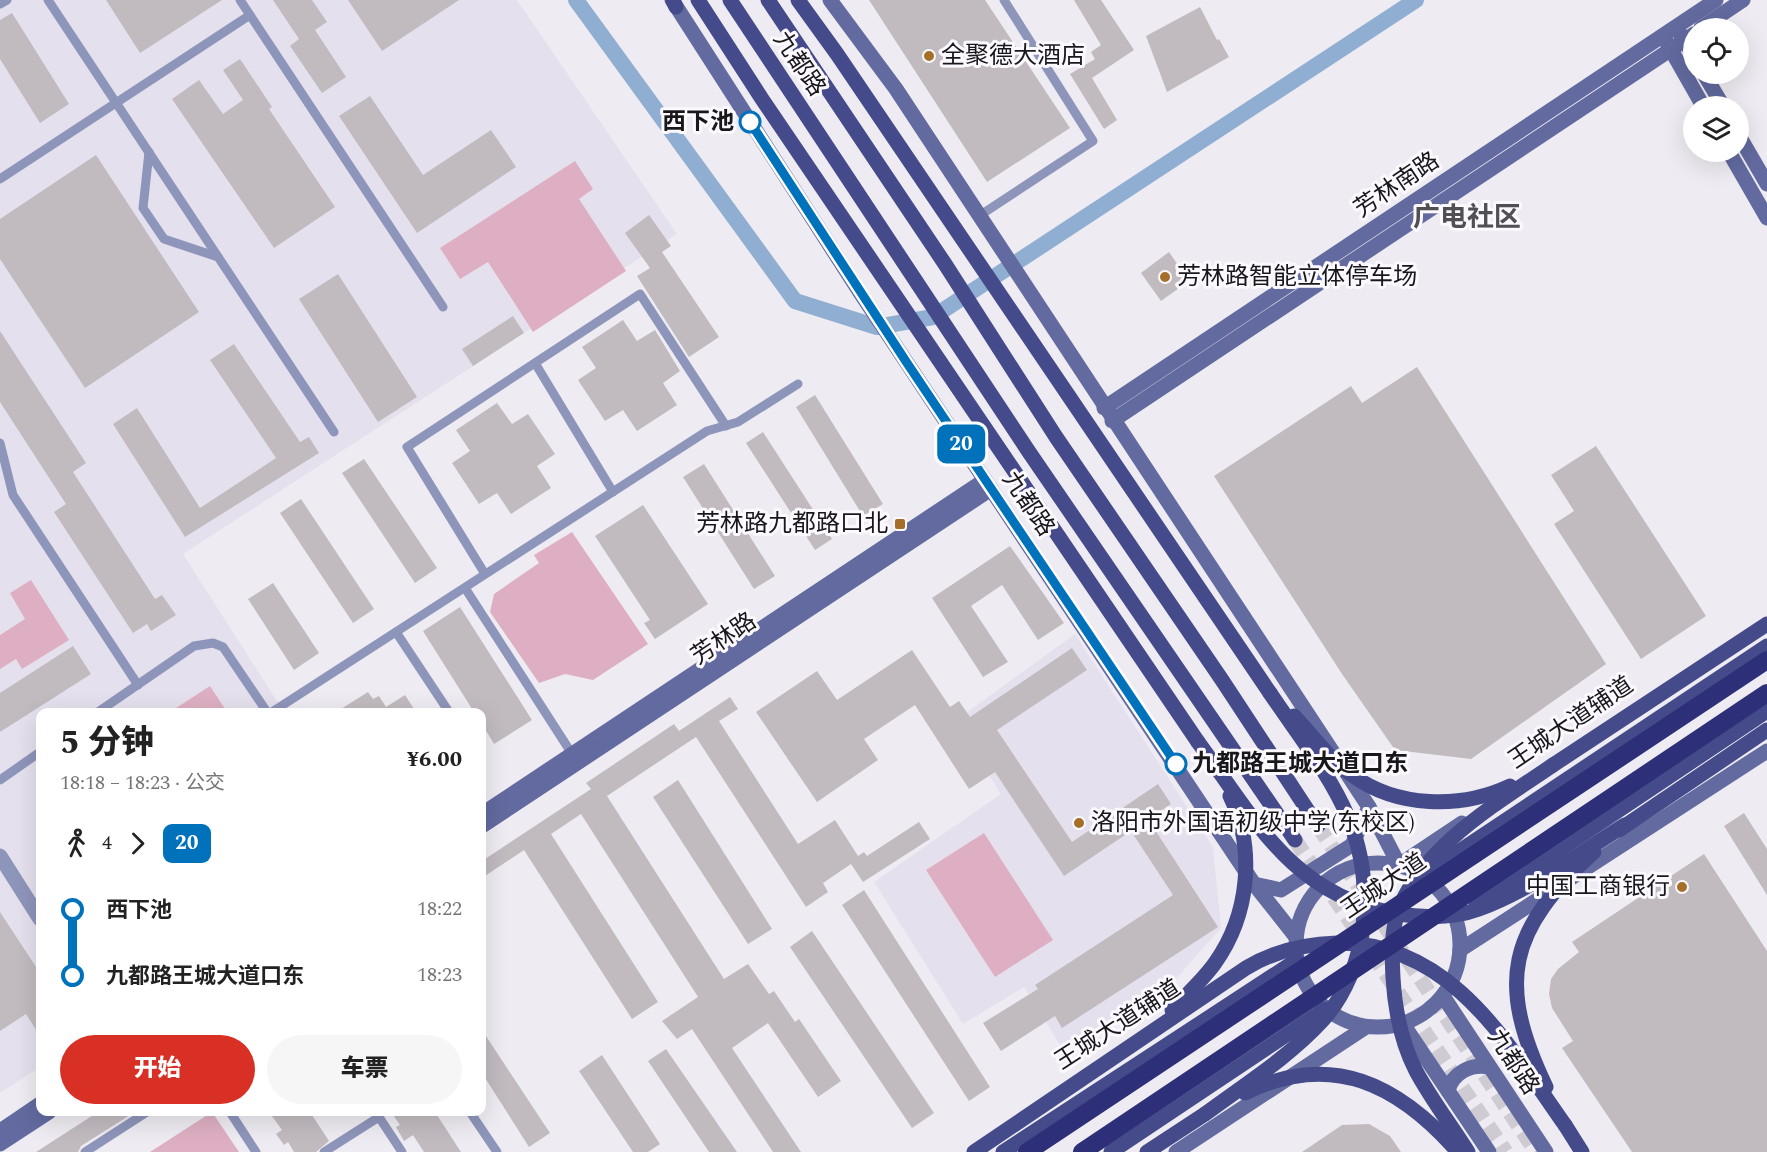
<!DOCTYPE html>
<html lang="zh">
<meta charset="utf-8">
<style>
body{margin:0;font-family:Spectral,"Noto Sans SC",serif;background:#f6f6f6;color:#222;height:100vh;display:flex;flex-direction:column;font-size:22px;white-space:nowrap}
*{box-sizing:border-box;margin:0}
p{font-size:20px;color:#767676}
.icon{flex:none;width:33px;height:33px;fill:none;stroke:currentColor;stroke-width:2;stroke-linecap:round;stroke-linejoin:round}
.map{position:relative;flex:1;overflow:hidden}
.panel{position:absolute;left:36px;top:708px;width:450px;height:408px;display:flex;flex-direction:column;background:#fff;border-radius:12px;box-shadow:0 6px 24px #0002}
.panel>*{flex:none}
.badge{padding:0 12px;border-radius:9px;font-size:21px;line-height:39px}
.fabs{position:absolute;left:1683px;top:18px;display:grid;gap:12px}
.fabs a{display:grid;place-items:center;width:66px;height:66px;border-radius:50%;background:#fff;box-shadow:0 6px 24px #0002;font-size:30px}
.map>.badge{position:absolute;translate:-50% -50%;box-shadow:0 0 0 3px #fff}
.legs{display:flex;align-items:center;gap:9px;height:66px;padding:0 24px;font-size:20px}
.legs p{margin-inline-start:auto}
.headline{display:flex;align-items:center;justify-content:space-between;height:102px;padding:0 24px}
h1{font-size:33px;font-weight:800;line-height:45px}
.cta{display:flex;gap:12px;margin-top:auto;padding:12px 24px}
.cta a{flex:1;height:69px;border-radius:36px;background:#d93025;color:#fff;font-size:24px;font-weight:800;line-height:69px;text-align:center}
.cta a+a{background:#f6f6f6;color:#222}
ul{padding:0 24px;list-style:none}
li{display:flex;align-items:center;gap:21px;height:66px;font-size:22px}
li i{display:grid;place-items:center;width:9px;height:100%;margin:0 8px;background:currentColor}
li i::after{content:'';width:15px;height:15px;margin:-8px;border:4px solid;border-radius:50%;background:#fff}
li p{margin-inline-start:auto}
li:first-child i{background:linear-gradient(#0000 50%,currentColor 0)}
li:last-child i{background:linear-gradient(currentColor 50%,#0000 0)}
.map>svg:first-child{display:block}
.built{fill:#e5e0ed}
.green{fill:#deafc2}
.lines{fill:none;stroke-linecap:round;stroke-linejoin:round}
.canal{stroke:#8faed1;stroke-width:16}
.building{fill:#c1bbc0}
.primary-tunnel{stroke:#ceccd2;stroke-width:15;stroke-dasharray:15 8;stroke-linecap:butt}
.lane{stroke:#8e95ba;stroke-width:9}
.street{stroke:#8e95ba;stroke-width:15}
.secondary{stroke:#626a9f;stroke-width:15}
.primary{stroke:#454b8a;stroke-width:15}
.primary-bridge{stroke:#454b8a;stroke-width:15}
.highway-bridge{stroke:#2d2f78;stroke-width:18}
.line-1-casing{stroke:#fff;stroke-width:14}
.line-1{stroke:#0072bc;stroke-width:9}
.poi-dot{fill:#a56f29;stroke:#fbf9fe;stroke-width:2}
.stop-1-dot{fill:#fff;stroke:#0072bc;stroke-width:3}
.labels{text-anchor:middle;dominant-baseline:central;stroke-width:6;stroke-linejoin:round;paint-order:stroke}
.poi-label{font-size:24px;fill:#18171a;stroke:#fbf9fe;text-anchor:start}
.street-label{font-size:24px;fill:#18171a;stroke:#fbf9fe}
.stop-label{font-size:24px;font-weight:bold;fill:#18171a;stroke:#fbf9fe;text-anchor:end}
.quarter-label{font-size:27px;font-weight:bold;fill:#504f54;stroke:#fbf9fe}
</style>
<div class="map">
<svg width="1767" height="1152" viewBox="0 0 1767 1152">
<rect width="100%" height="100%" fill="#eeecf2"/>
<!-- built -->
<g class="built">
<path d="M0,0h517l160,234 -494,320 101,158h-244v355l-40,26z"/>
<path d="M1075,634l138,213 8,81 -56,63 -101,60 -40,-64 -61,37 -89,-142 127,-88 -46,-73z"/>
</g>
<!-- green -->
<g class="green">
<path d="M575,161l18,28 -14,10 47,72 -93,61 -45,-70 -28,17 -20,-31z"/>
<path d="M572,532l76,112 -55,36 -28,-6 -26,9 -49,-71 4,-18 45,-31 -5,-8z"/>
<path d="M31,580l38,60 -47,29 -6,-10 -16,10v-34l25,-16 -15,-26z"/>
<path d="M210,686l17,26h-57z"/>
<path d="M984,833l69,107 -58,37 -69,-107z"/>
<path d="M212,1112l27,40h-89z"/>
</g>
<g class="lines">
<!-- canal -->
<path class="canal" d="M576,0l219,301 82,26 56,-10 483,-317"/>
</g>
<!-- building -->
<g class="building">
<path d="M106,0h116l-82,53z"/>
<path d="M273,0h39l15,22 -12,8 31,47 -24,16 -32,-47 9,-7z"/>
<path d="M348,0h111l-77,51z"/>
<path d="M869,0h116l85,128 -83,54z"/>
<path d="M1074,0h27l33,50 -42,28 25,42 -13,9 -34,-55 25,-15 -4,-7 10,-7z"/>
<path d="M1200,7l17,33 2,-1 10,18 -62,35 -21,-56z"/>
<path d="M12,13l57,91 -29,19 -40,-64v-39z"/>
<path d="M240,59l32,48 -3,2 66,98 -61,41 -102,-149 27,-19 24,34 20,-14 -20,-30z"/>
<path d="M370,96l53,79 68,-45 25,37 -99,66 -78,-117z"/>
<path d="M96,155l103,157 -114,76 -85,-129v-40z"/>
<path d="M649,215l22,31 -9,6 57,85 -30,20 -52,-81 13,-8 -25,-35z"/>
<path d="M1169,252l20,29 -28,20 -20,-28z"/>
<path d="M338,274l79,123 -39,25 -79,-123z"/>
<path d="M513,316l11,17 -51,33 -11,-17z"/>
<path d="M623,320l14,21 18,-11 25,41 -17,12 14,22 -40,26 -14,-21 -18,11 -27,-41 18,-12 -14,-21z"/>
<path d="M0,331l86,132 -13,9 82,127 7,-4 14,20 -25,16 -4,-7 -14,9 -79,-121 12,-8 -66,-102z"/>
<path d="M234,344l66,98 9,-5 10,16 -134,84 -72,-113 24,-16 63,100 76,-50 -66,-98z"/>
<path d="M1417,367l189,297 -135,95 -76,-9 -53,-76 -128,-198 137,-90 11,17z"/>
<path d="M815,395l68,109 -20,12 -67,-109z"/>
<path d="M497,403l15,21 16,-10 27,40 -18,12 14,22 -40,26 -14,-21 -18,11 -27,-41 18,-12 -14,-21z"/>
<path d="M763,432l69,107 -17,11 -69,-107z"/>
<path d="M1596,446l110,170 -65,43 -87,-135 20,-13 -23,-36z"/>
<path d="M364,459l73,109 -22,15 -73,-110z"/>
<path d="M704,464l71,112 -21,13 -71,-112z"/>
<path d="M301,499l73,110 -21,14 -73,-110z"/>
<path d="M643,505l65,99 -53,35 -11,-16 6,-3 -55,-84z"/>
<path d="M1010,546l54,77 -26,17 -36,-55 -31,21 37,56 -25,15 -51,-79z"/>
<path d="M273,583l46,70 -25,17 -46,-71z"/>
<path d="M460,607l72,113 -38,24 -12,-20v-12h-8l-51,-81z"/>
<path d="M73,646l18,28 -91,58v-39z"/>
<path d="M1072,648l15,22 -90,60 75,112 86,-58 13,20 -23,15 70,108 -156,101 -7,-12 -54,35 -18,-28 55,-34 -3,-4 138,-90 -42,-64 -67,45 -69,-104 -26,17 -54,-84 -51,34 14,21 -61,42 -61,-90 61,-41 20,29 75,-50 38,57 9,-6 11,16z"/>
<path d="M368,692l5,7 6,-3 7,11 19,-12 11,17h-80z"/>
<path d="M730,697l8,12 -19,12 79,123 37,-24 23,36 6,-4 3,4 52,-34 11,17 -67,43 -12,-18 -28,19 5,9 -22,15 -110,-170 -89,59 117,183 24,-15 21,30 5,-3 21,31 4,-3 42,62 -23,16 -50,-74 -36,25 69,104h-28l-81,-123 -15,10 -15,-18 36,-24 -117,-183 -30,20 107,168 -26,17 -108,-169 -42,28v-17l109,-72 -5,-6 88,-59 5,7z"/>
<path d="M678,780l94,149 -24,15 -95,-147z"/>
<path d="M1744,813l23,36v46l-43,-69z"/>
<path d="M1704,854l63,97v201h-135l-70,-104 11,-7 -21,-33 -3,-14 2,-15 7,-10 21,-17 -7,-10z"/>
<path d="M864,890l126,197 -21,14 -127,-196z"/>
<path d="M0,912l40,61v63l-14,-22 -26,17z"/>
<path d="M812,931l122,182 -22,15 -122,-181z"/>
<path d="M482,1030l68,103 -21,14 -47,-74z"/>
<path d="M666,1049l71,103h-28l-61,-91z"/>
<path d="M602,1055l58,89 -12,8h-15l-54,-81z"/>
<path d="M98,1112h37l-54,34 -3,6h-42z"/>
<path d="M269,1112h41l19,29 -13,11h-22l-6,-10 -4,3 -8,-11 6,-4z"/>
<path d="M391,1112h44l26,40h-37l-11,-17 -9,6 -8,-14 4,-2z"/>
<path d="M1369,1124l21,12 11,16h-99l40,-27z"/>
</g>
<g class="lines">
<!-- primary-tunnel -->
<g class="primary-tunnel">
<path d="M1318,826l218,326"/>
<path d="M1295,840l211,312"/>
</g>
<!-- lane -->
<g class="lane">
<path d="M48,0l286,432"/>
<path d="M240,0l203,307"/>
<path d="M0,4l7,-4"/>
<path d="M149,152l-6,56 21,31 54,18"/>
<path d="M0,179l250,-164"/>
<path d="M979,216l114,-75 -89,-141"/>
<path d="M535,363l78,129"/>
<path d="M0,443l13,52 125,190"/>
<path d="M485,574l-78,-127 233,-153 86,132"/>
<path d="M465,588l109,169"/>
<path d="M396,632l53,80"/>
<path d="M98,712l96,-66 19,-3 10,4 44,65"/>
<path d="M272,712l435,-281 31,-9 60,-38"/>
<path d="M0,780l40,-28"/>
<path d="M230,1112l26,40"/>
<path d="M470,1112l27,40"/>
<path d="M377,1114l25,38"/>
<path d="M85,1152l62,-40"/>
<path d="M324,1152l55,-35"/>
</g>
<!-- street -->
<path class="street" d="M0,856l40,63"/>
<!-- secondary -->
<g class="secondary">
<path d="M672,0l189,294 393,590 42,53"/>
<path d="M830,0l66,89 473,718 30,58"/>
<path d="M1701,28l42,-28"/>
<path d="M1679,32l15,24"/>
<path d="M1666,41l37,65"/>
<path d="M1704,74l19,32"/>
<path d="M1738,134l29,50"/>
<path d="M1729,152l38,66"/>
<path d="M1104,408l612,-408"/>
<path d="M1112,421l582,-387"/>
<path d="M482,814l503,-334"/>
<path d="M482,826l509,-337"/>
<circle cx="1378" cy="945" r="82"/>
<path d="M1399,865l63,-42"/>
<path d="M1254,884l27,6 71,-45 17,-38"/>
<path d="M1460,950l307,-199"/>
<path d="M1443,996l103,156"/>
<path d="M1403,1024l86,128"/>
<path d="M1448,1091c5,-19 23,-27 41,-24"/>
<path d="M0,1131l40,-27"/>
<path d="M0,1144l49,-32"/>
<path d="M1176,1152l190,-125"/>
</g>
<!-- primary -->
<g class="primary">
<path d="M673,0l3,7"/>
<path d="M698,0l64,99 436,643"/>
<path d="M730,0l299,452 266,388"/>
<path d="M768,0l177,264 111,173 166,243 96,146"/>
<path d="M798,0l39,54 433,639"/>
<path d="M1553,765l214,-141"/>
<path d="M1422,876l345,-230"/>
<path d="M1476,906l291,-195"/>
<path d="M1565,1125l17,27"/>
<path d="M1003,1152l294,-192"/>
<path d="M1111,1152l214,-143"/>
<path d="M1147,1152l58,-38"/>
</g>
<!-- primary-bridge -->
<g class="primary-bridge">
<path d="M1294,716c19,20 36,44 58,59 45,33 109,34 158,11"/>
<path d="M1198,742c56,76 94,153 196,171 28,5 58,6 85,-4 52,-19 99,-55 146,-84"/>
<path d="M1619,830l148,-100"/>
<path d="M1172,1010c14,-15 31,-30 43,-47 34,-48 41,-114 15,-167"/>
<path d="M1546,1087c-50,-105 -38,-157 48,-235"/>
<path d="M1245,1093c87,-43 154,-8 213,59"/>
<path d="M1205,1114c39,-29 84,-57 117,-93 23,-25 38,-62 41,-95 11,-102 -40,-154 -93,-233"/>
<path d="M974,1152l272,-184c28,-17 59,-24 91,-25 114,-1 170,100 228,182"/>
<path d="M1468,1152c-17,-27 -37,-53 -52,-81 -15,-29 -21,-61 -23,-93 -1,-20 -2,-43 4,-63 21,-66 102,-113 156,-150"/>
</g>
<!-- highway-bridge -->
<g class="highway-bridge">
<path d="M1027,1152l740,-492"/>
<path d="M1082,1152l685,-459"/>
</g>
</g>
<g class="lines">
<defs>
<path id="line-1" d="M750,122l157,241 269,401"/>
</defs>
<!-- line-1 casing -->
<use href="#line-1" class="line-1-casing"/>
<!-- line-1 -->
<use href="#line-1" class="line-1"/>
</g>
<!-- markers -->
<g class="poi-dot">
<circle cx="929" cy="56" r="6"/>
<circle cx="1165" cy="277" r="6"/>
<rect x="894" y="518" width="12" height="12" rx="3"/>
<circle cx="1079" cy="823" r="6"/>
<circle cx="1682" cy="887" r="6"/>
</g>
<g class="stop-1-dot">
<circle cx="750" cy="122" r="10"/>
<circle cx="1176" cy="764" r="10"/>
</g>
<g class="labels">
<!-- poi labels -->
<g class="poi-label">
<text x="941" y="56">全聚德大酒店</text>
<text x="1177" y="277">芳林路智能立体停车场</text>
<text x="888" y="524" text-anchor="end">芳林路九都路口北</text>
<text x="1091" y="823">洛阳市外国语初级中学(东校区)</text>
<text x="1670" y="887" text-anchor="end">中国工商银行</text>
</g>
<!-- street labels -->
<g class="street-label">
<text transform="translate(799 64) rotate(56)">九都路</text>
<text transform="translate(1397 185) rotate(-34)">芳林南路</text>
<text transform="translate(1028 504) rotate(56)">九都路</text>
<text transform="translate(724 639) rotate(-34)">芳林路</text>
<text transform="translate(1571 723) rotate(-34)">王城大道辅道</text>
<text transform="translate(1384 886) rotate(-34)">王城大道</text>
<text transform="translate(1118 1025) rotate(-33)">王城大道辅道</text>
<text transform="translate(1513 1062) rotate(57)">九都路</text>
</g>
<!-- stop labels -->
<g class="stop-label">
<text x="734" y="122">西下池</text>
<text x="1192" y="764" text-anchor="start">九都路王城大道口东</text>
</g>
<!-- quarter labels -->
<g class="quarter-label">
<text x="1467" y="218">广电社区</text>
</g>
</g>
</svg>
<div class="fabs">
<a><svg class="icon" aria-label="locate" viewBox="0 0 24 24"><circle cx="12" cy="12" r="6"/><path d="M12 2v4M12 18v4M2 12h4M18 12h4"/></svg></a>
<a><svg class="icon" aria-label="layers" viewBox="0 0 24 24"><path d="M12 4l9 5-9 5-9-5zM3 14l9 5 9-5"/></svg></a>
</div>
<b class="badge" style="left:961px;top:444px;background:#0072bc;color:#fff">20</b>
<section class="panel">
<div class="headline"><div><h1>5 分钟</h1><p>18:18 – 18:23 · 公交</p></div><b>¥6.00</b></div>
<div class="legs"><svg class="icon" aria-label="walk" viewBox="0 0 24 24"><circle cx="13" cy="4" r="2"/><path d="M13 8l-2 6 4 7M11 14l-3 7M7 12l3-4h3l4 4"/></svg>4<svg class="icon" aria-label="forward" viewBox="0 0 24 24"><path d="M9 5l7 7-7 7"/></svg><b class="badge" style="background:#0072bc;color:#fff">20</b></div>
<ul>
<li><i style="color:#0072bc"></i><b>西下池</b><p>18:22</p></li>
<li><i style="color:#0072bc"></i><b>九都路王城大道口东</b><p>18:23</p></li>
</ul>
<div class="cta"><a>开始</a><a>车票</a></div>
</section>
</div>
